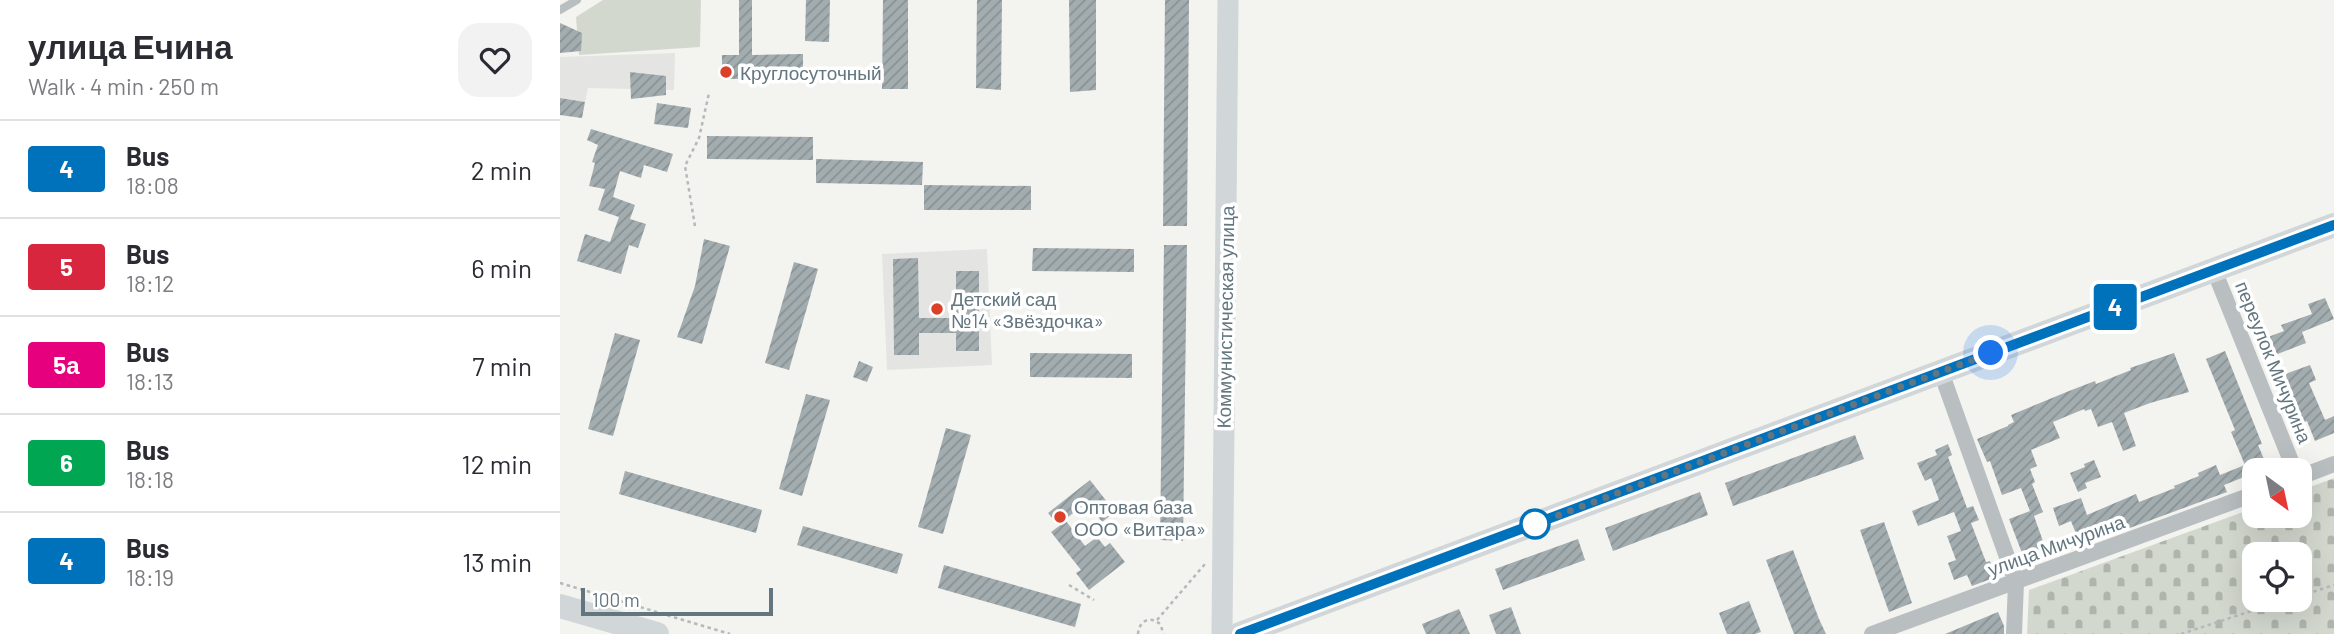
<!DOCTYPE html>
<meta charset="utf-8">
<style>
body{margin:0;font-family:Barlow,sans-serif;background:#f2f2f3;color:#2b2b33;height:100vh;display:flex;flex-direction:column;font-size:26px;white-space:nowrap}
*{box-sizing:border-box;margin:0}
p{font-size:23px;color:#7c7c81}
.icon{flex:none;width:38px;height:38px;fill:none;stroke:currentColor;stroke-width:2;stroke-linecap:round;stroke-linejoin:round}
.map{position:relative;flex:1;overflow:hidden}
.panel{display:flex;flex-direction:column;background:#fff;width:560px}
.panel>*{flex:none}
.badge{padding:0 14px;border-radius:5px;font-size:24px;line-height:46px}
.needle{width:46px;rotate:147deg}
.fabs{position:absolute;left:1682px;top:458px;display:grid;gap:14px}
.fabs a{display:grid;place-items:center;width:70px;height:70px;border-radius:14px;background:#fff;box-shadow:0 7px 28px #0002;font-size:35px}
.scale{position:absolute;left:21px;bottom:18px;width:192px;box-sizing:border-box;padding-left:7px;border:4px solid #63767f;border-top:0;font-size:19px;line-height:24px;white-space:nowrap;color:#63767f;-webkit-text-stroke:5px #fff;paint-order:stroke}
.you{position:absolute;width:35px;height:35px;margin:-18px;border:5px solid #fff;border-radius:50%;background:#1a73e8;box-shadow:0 0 0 10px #1a73e833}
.map>.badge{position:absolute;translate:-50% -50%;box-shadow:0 0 0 4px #fff}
.round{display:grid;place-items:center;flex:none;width:74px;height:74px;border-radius:21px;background:#f2f2f3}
.head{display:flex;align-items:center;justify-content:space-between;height:119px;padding:0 28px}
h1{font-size:33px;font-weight:700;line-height:52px}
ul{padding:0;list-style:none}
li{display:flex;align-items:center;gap:21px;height:98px;padding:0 28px;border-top:2px solid #e1e1e2}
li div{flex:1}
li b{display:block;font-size:26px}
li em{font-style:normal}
li .badge{min-width:77px;font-weight:700;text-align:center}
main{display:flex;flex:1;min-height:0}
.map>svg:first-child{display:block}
.built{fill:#e4e5e3}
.cemetery{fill:url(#cemetery-stones);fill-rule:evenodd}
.park{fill:#d3d8cf}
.building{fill:url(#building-hatch)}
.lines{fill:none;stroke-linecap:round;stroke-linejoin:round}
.path{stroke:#b6b9bb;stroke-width:2.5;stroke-dasharray:3.5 3.5;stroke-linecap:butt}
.service{stroke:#b9bfc1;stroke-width:8}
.minor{stroke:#b9bfc1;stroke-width:16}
.secondary{stroke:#d1d6d9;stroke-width:21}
.primary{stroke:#d1d6d9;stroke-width:24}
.line-casing{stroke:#fff;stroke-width:16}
.line{stroke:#0072bc;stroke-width:10}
.walk{stroke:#63767f;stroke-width:7;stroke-dasharray:0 12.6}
.poi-dot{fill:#db4028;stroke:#fff;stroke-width:2.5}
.stop-dot{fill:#fff;stroke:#0072bc;stroke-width:3.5}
.labels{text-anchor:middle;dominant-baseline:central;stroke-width:7;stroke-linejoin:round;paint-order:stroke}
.poi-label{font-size:19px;fill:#63767f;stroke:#fff;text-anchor:start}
.street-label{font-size:19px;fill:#63767f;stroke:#fff}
</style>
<main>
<section class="panel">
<div class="head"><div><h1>улица Ечина</h1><p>Walk · 4 min · 250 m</p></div><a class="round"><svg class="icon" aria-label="heart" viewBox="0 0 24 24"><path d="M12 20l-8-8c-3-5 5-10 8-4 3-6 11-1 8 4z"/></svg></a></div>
<ul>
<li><span class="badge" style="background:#0072bc;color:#fff">4</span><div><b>Bus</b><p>18:08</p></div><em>2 min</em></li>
<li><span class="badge" style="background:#d7263d;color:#fff">5</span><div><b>Bus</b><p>18:12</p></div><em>6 min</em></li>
<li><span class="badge" style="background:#e6007e;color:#fff">5а</span><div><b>Bus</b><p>18:13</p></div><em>7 min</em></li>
<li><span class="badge" style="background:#00a651;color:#fff">6</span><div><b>Bus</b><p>18:18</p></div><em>12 min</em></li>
<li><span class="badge" style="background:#0072bc;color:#fff">4</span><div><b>Bus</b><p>18:19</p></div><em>13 min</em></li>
</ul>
</section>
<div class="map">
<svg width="1774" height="634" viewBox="0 0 1774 634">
<defs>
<pattern id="cemetery-stones" width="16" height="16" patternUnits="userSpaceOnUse" patternTransform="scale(1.75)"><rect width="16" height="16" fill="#d3d8cf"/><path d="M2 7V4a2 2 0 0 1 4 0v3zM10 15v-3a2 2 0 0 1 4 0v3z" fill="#afb4ad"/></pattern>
<pattern id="building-hatch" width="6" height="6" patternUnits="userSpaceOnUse" patternTransform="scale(1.75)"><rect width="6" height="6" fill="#a3adb0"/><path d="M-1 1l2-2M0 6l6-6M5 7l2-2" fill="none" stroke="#889194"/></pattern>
</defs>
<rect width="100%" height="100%" fill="#f3f3ef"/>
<!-- built -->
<g class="built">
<path d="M115,53l-1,37 -86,-2 -3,14 -25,-4v-41z"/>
<path d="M427,249l5,116 -105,5 -5,-116z"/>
</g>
<!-- cemetery -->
<path class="cemetery" d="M1774,478v156h-307l2,-44 225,-82v8h46v-25zM1694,555h46v45h-46z"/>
<!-- park -->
<path class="park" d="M43,0h98l-1,47 -121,8 -3,-38z"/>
<!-- building -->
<g class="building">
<path d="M179,0h13v55l51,-1v24l-81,1v-24h17z"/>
<path d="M246,0h24l-1,42 -24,-1z"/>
<path d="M323,0h25v89h-26z"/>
<path d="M417,0h25l-1,90 -25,-2z"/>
<path d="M509,0h27v90l-26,2z"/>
<path d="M605,0h24l-2,226h-24z"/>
<path d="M0,23l22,10 -1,18 -21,2z"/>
<path d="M70,72l36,4v19l-35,4z"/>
<path d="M0,98l25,4 -3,16 -22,-3z"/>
<path d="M97,103l34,5 -3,20 -34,-4z"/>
<path d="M31,129l82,25 -6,18 -23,-7 -3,13 -21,-7 -7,26 22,8 -5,14 16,5 -8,24 -9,-3 -8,29 -44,-13 8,-27 25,8 9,-25 -21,-7 7,-21 -16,-3 6,-23 -3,-1 6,-17 -11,-5z"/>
<path d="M147,136l106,1v23l-106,-1z"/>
<path d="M256,159l107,3 -1,23 -106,-2z"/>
<path d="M364,185l107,1v24h-107z"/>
<path d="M144,239l26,7 -28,98 -25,-7 18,-51z"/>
<path d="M604,245h23l-4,296 -23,-1z"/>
<path d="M473,248l101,1v23l-102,-1z"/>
<path d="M358,258l1,60h37v-47h23v80h-23v-18h-37v22h-25l-1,-96z"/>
<path d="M234,262l24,7 -29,101 -24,-7z"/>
<path d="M1765,298l9,21 -32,13 4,11 -39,15 -7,-18 24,-9 -3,-6 31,-11 -4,-10z"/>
<path d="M55,333l25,7 -27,96 -25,-7z"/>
<path d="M1665,351l37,93 -4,1 11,26h-15v2l-30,12 3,7 -146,54 -10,-25 -12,5 -6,-18 28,-10 6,17 49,-21 3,8 36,-14 -1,-2 25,-10 -1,-3 18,-8 4,10 25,-10 -14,-33 4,-2 -29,-71z"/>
<path d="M470,353l102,1v24l-102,-1z"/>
<path d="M1614,353l15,39 -39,11 -26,10 12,33 -13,5 -11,-29 -14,5 -7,-18 -6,2 -1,-2 -31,13 7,16 -29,12 6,16 -7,3 5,13 -3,2 11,28 -9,4 15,42 -22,8 -18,-47 21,-8 -9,-23 -19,7 -12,-34 -3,1 -10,-23 31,-13v-1l6,-3 -3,-7 58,-24 26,-10 1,3 35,-14 -1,-2z"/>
<path d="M299,361l14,6 -6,15 -14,-5z"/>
<path d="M1750,365l6,15 -7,3 16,37 9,-4v17l-19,8 -8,-20 -10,4 -14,-33 -4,1 -5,-15z"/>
<path d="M246,394l24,6 -28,96 -23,-7z"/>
<path d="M386,428l25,7 -28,99 -25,-7z"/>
<path d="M1295,435l9,24 -131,47 -8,-23z"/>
<path d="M1388,444l4,11 -4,2 19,51 6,-2 6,14 -8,3 15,39 4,-1 6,16 -24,9 -5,-11 -13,5 -6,-17 8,-3 -9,-24 14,-5 -7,-19 -36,14 -6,-15 27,-11 -8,-22 -6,3 -8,-18 20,-8 -2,-5z"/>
<path d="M1534,460l7,17 -16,6 2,5 -9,4 -8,-19 15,-6 -1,-3z"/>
<path d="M65,471l137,39 -6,23 -137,-39z"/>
<path d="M530,480l25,32 -13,10 -15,-20 -29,23 -10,-12z"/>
<path d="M1140,492l8,23 -95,36 -8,-23z"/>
<path d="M506,521l19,25 12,-9 8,10 5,-4 15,19 -36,28 -13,-17 5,-3 -30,-38z"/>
<path d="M1324,522l28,81 -23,9 -29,-82z"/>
<path d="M243,526l100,28 -6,20 -100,-29z"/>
<path d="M1018,539l7,21 -82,30 -8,-21z"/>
<path d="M1233,550l26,69 7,15h-32l-28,-74z"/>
<path d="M384,565l137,39 -6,23 -137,-39z"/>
<path d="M1189,601l12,31 -6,2h-28l-8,-21z"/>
<path d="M951,607l10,27h-25l-7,-19z"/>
<path d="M899,609l11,25h-44l-4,-10z"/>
<path d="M1438,612l6,14v8h-59z"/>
</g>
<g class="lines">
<!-- path -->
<g class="path">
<path d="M135,226l-10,-60 14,-28 10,-45"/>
<path d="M0,583l170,51"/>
<path d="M509,585l25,15"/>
<path d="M1740,596l34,-11"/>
<path d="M597,620l48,-56"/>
<path d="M578,634c1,-14 13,-19 23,-9l2,9"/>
<path d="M1621,634l104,-34"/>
</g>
<!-- service -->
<path class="service" d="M0,10l17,-10"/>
<!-- minor -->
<g class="minor">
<path d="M1654,270l81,201"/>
<path d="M1381,372l75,210 -2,52"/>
<path d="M1740,477l34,-13"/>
<path d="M1312,634l382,-140"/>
</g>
<!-- secondary -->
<path class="secondary" d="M662,634l6,-634"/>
<!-- primary -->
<g class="primary">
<path d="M0,606l97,28"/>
<path d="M680,634l1094,-409"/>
</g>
</g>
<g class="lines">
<defs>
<path id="line" d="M680,634l1094,-409"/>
</defs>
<!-- line casing -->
<use href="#line" class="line-casing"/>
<!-- line -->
<use href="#line" class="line"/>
<!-- walk -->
<path class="walk" d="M975,524l456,-171"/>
</g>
<!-- markers -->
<g class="poi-dot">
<circle cx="166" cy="72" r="7"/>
<circle cx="377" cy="309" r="7"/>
<circle cx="500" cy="517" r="7"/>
</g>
<circle class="stop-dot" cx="975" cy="524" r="14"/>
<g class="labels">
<!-- poi labels -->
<g class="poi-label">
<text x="180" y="72">Круглосуточный</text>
<text x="391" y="298">Детский сад<tspan x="391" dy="22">№14 «Звёздочка»</tspan></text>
<text x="514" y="506">Оптовая база<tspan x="514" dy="22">ООО «Витара»</tspan></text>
</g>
<!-- street labels -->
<g class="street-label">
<text transform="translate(665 317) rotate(-89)">Коммунистическая улица</text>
<text transform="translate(1714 362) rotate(68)">переулок Мичурина</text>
<text transform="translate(1496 545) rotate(-20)">улица Мичурина</text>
</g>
</g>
</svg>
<div class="fabs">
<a><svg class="needle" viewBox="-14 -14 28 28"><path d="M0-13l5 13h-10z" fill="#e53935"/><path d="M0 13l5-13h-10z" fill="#7c7c81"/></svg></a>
<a><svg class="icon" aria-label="locate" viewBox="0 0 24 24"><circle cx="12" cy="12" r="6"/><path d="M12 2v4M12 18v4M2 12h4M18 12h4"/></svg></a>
</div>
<div class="scale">100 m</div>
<div class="you" style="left:1431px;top:353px"></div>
<b class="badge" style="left:1555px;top:307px;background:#0072bc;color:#fff">4</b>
</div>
</main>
